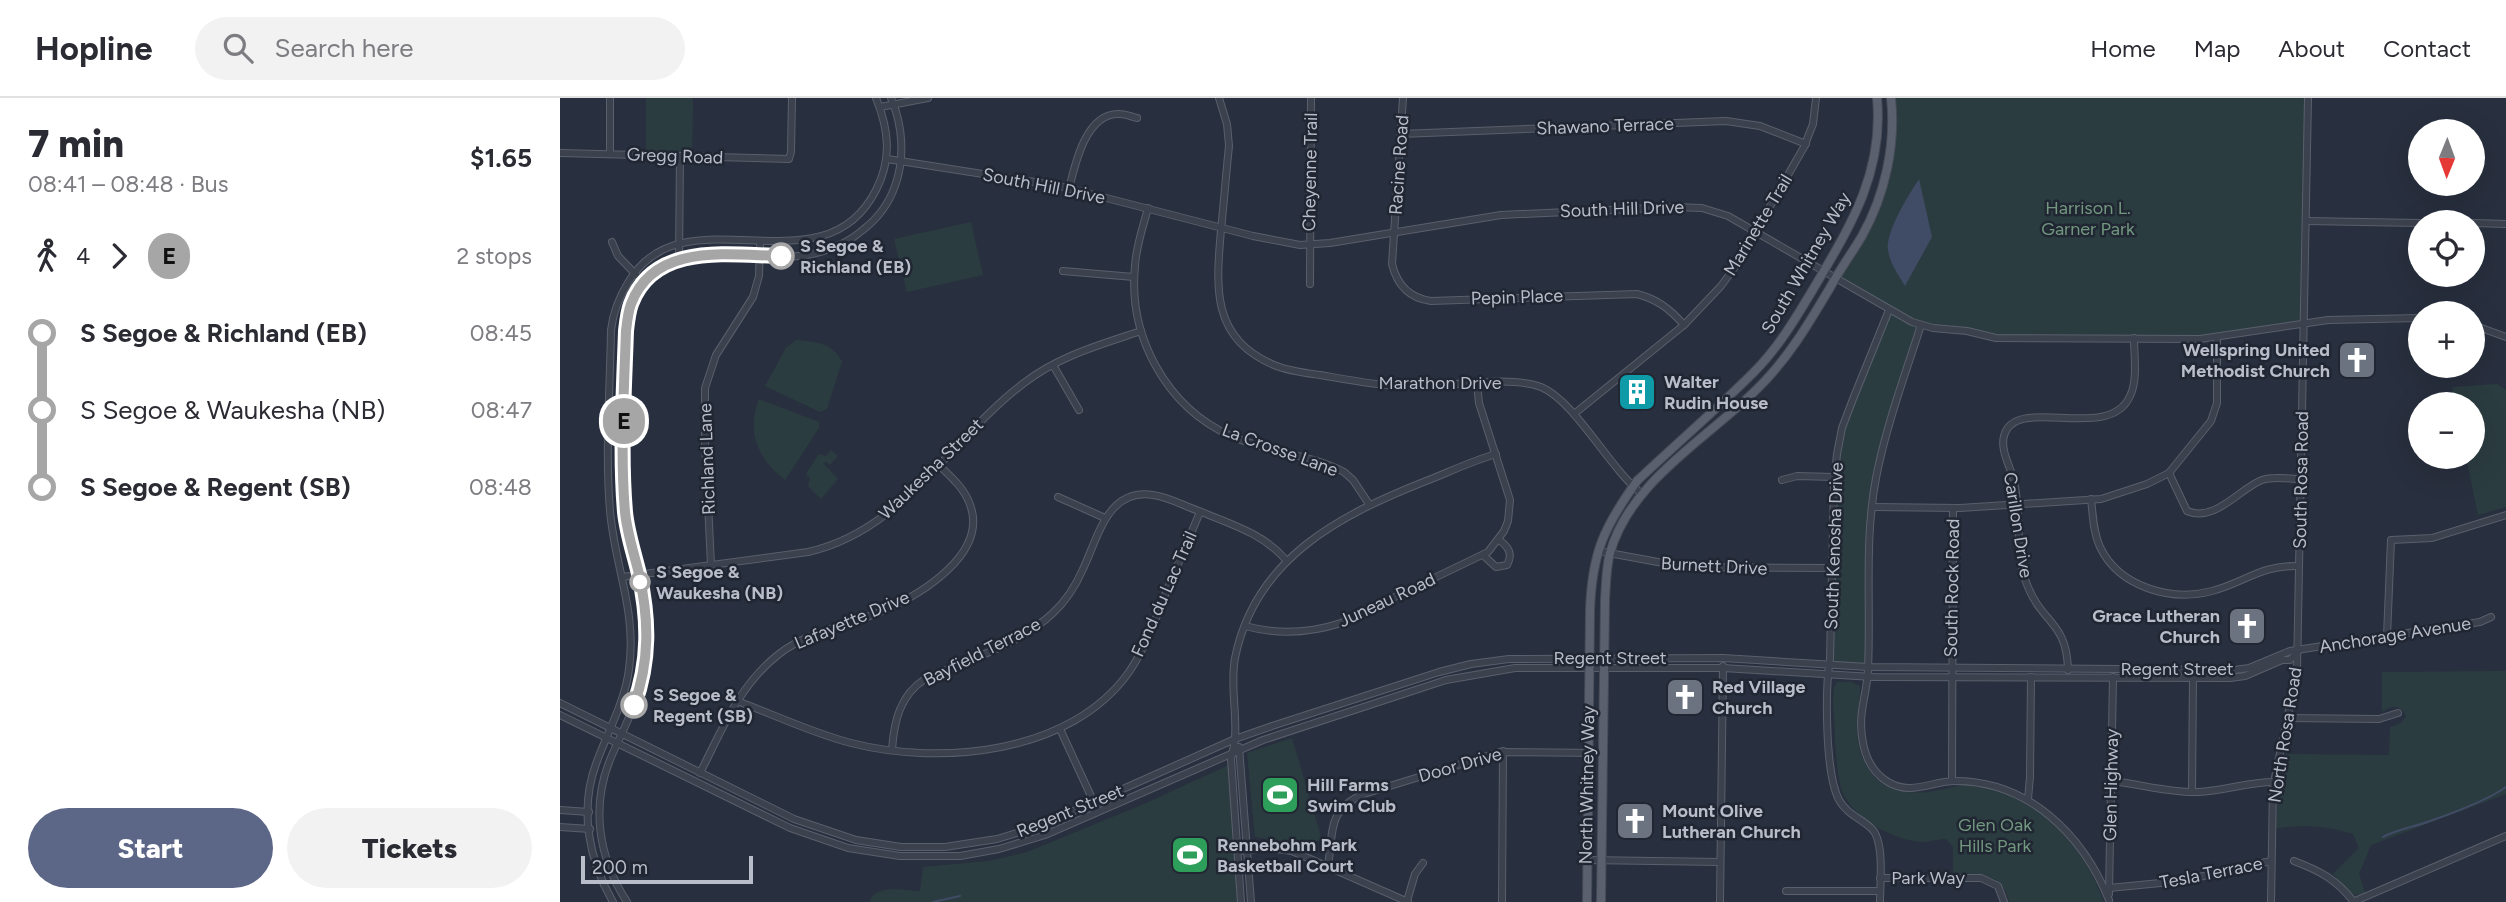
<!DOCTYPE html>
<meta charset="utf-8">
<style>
body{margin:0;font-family:Figtree,sans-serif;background:#f2f2f3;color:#2b2b33;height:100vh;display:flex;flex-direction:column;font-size:26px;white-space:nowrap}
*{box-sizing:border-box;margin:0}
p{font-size:23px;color:#7c7c81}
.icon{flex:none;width:38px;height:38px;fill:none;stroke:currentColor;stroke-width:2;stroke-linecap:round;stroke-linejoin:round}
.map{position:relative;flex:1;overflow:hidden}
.drawer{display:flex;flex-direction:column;background:#fff;width:560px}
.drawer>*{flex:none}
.badge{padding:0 14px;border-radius:23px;font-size:24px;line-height:46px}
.needle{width:46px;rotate:181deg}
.tools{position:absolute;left:1848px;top:21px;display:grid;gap:14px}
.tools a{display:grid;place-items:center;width:77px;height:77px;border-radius:50%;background:#fff;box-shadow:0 7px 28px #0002;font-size:35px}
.scale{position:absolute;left:21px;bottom:18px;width:172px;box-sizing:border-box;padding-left:7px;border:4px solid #b9bdc9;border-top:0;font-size:19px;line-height:24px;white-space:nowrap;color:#b9bdc9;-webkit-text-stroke:5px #212633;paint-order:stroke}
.map>.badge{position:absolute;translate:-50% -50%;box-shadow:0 0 0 4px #fff}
.legs{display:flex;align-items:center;gap:10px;height:77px;padding:0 28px;font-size:23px}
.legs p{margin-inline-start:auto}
.summary{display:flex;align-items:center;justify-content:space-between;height:119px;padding:0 28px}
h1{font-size:38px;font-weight:800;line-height:52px}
.action{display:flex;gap:14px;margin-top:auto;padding:14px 28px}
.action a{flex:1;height:80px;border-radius:42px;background:#5c6787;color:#fff;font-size:28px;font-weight:800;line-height:80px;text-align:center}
.action a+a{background:#f2f2f3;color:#2b2b33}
ul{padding:0 28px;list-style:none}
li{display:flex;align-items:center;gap:24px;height:77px;font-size:26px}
li i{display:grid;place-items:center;width:10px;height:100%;margin:0 9px;background:currentColor}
li i::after{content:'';width:18px;height:18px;margin:-9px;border:5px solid;border-radius:50%;background:#fff}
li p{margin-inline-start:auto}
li:first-child i{background:linear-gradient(#0000 50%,currentColor 0)}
li:last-child i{background:linear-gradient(currentColor 50%,#0000 0)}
header{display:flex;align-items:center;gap:42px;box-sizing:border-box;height:98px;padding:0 35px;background:#fff;border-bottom:2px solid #e1e1e2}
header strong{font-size:33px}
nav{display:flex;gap:38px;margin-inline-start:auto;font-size:24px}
.search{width:490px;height:63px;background:#f2f2f3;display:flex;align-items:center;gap:18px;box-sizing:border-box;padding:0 24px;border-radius:38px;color:#7c7c81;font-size:26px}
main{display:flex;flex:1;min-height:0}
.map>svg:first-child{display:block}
.green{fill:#2b3c40}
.water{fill:#404b65}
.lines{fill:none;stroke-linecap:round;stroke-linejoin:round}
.stream{stroke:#404b65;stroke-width:2}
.minor-casing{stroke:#5a5f6c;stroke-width:8}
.major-casing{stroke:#464a57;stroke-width:10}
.minor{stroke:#3c414e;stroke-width:6}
.major{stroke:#5a606e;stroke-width:8}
.line-1-casing{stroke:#fff;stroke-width:16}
.line-1{stroke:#a6a6a6;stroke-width:10}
.stop-1-dot{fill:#fff;stroke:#a6a6a6;stroke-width:3.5}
.labels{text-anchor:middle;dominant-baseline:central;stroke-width:5;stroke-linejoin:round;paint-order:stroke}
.street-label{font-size:18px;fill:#b9bdc9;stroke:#212633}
.park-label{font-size:18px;fill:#72977f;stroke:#212633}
.stop-label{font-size:18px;font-weight:bold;fill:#b9bdc9;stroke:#212633;text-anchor:start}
.poi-label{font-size:18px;font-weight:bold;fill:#b9bdc9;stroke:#212633;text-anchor:start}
</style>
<header>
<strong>Hopline</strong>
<div class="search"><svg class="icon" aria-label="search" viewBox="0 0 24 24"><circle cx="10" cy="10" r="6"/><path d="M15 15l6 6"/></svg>Search here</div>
<nav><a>Home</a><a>Map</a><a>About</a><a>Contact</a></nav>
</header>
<main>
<section class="drawer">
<div class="summary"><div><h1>7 min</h1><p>08:41 – 08:48 · Bus</p></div><b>$1.65</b></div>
<div class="legs"><svg class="icon" aria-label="walk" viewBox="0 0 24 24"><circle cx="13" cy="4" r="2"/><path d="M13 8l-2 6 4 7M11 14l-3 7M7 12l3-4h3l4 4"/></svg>4<svg class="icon" aria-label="forward" viewBox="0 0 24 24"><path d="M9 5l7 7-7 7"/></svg><b class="badge" style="background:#a6a6a6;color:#111">E</b><p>2 stops</p></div>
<ul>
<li><i style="color:#a6a6a6"></i><b>S Segoe &amp; Richland (EB)</b><p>08:45</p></li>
<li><i style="color:#a6a6a6"></i><span>S Segoe &amp; Waukesha (NB)</span><p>08:47</p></li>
<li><i style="color:#a6a6a6"></i><b>S Segoe &amp; Regent (SB)</b><p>08:48</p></li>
</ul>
<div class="action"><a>Start</a><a>Tickets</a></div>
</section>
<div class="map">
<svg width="1946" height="804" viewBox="0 0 1946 804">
<rect width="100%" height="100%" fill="#282f3e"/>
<!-- green -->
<g class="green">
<path d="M86,0h47l-1,55 -46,-2z"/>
<path d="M1331,0h417l-4,225 -87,14 -206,2 -90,-14 -38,126 -10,47 -5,169 -39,-2 5,-180 8,-57 47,-117 -54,-33 28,-43 23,-60z"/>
<path d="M411,124l12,53 -76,17 -13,-53z"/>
<path d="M236,242c20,2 35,2 46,21l-15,48 -7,3 -55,-26 21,-38z"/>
<path d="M1937,286l9,6v117l-28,8 -12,-58h7v-53h-18l-3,-17z"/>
<path d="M199,301l60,23v6l-34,52c-27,-21 -39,-47 -26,-81z"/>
<path d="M271,352l7,6 -8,9 -4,-3 -3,1 15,16 -17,20 -13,-13 2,-8 -4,-4 13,-20 7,2z"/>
<path d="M1946,573v123l-135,51 -12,29 7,21c-15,4 -23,-11 -33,-21l26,-26 -6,-14c-29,-9 -47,-9 -77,-6l3,-46 6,-28 104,1 1,-28 11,-4 5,-7c-5,-10 -14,-12 -24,-4v-40z"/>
<path d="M1277,584h14l9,4c0,28 -9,51 6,79 15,28 45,31 74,25 8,-1 17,-5 26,-5 67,5 116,56 138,117h-95c-6,-30 -30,-27 -56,-28v-27l-7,-8c-7,0 -14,2 -22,3 -29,0 -74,-25 -83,-54 -6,-21 -6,-64 -8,-87l1,-14z"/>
<path d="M732,640l30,102 -19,5 -48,-8 -8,-84z"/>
<path d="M669,667l10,137h-370c9,-19 33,-11 51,-11l3,-24 66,-6 38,-9 117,-48z"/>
</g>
<!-- water -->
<path class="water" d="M1359,81l13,58 -27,49c-7,-12 -15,-22 -17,-36 -3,-17 21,-56 31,-71z"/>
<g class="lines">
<!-- stream -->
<g class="stream">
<path d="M1823,739c15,-8 31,-10 47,-16 23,-8 56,-20 76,-34"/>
<path d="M373,804l27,-6"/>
</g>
<defs>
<g id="minor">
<path d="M50,0v56"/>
<path d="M659,0l8,26 2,22c-3,28 -5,56 -8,84 -5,57 -10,109 53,135 14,6 31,8 46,10 35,6 70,13 105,11 32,-1 88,-10 116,1 34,14 68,81 101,107"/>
<path d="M843,0l-11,166c5,21 17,34 39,37l206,-7c20,5 33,15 47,31"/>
<path d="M320,9l48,-9"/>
<path d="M841,36l325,-13 34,5 46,18"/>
<path d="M0,55l229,6 2,-7 1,-54"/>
<path d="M327,61l173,27 193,50 47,9 30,-2 171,-28 174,-8 27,1 26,8 184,106 21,6 34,3 29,7 204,1 128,-19 92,-2"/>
<path d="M509,91c6,-25 17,-77 51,-75 6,0 12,3 17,4"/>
<path d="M588,110c-5,19 -12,38 -13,58 -7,70 31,141 96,170 36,16 78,18 113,36l9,8 16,24"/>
<path d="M1746,123l114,2"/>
<path d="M1913,125l33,1"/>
<path d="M52,144l6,14 25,26"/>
<path d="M119,160l1,-102"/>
<path d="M503,173l71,6"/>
<path d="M750,186l1,-186"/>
<path d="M1361,227c-16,50 -35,101 -45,153 -12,63 -5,128 -8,191 -1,28 -11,43 -5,74 3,16 10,30 25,39 23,14 44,-1 67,-1 74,0 128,54 154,119"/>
<path d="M1913,227l33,12"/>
<path d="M493,267l26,45"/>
<path d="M1014,316l110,-89 37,-39 16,-22 67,-117 9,-23 3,-26"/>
<path d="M1609,375l18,38c28,12 53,-23 75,-31 11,-4 27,-1 39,-1"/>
<path d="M1222,382l15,-4 37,1"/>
<path d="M498,399l47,21"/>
<path d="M1531,401c2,16 2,33 9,48 19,40 71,55 112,44 34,-9 48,-26 87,-25"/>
<path d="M1312,409l88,1 141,-9 46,-15 22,-11 42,-52 6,-18v-66"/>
<path d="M1038,453l87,16 147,1"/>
<path d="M923,457l13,12 11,-2c6,-11 2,-18 -8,-25"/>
<path d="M151,467l-6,-124v-53l11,-33 37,-58 6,-21 1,-35"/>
<path d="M62,479l186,-25c95,-21 143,-114 216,-169 35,-27 75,-38 117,-52"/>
<path d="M685,528c33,9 65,7 96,-3l147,-71 16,-21 4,-10 2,-21 -31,-97 -2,-19"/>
<path d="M1827,538l4,-96 41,-2 74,-23"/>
<path d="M1508,572c-1,-48 -25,-46 -40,-83 -14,-32 -6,-72 -14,-105 -3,-15 -14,-31 -10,-46 11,-43 105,8 126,-40 8,-16 4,-40 4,-58"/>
<path d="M177,603c38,14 75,32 114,42 90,23 220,11 278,-71 17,-25 27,-54 38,-82 11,-26 22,-52 33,-78"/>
<path d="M0,605l234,116 62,21 45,7h44l52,-8 43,-13 195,-87 37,-13 167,-54 32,-8 38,-5 214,-1 145,9 366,3 15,-2 41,-17 190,-29 11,-5"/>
<path d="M0,617l230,113 58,20 52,8h60l39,-7 46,-14 218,-95 183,-60 69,-12h208l150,9 357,1 15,-2 37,-16h8l8,-9"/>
<path d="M1727,620l92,1 19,-6"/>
<path d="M500,631l36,78"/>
<path d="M679,649l12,155"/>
<path d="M332,652c2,-29 8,-55 33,-71 43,-20 93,-33 128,-66 13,-12 23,-28 30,-44 15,-31 24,-81 70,-74 16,2 31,11 46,16 31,13 64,22 87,49"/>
<path d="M140,675c22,-43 39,-88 79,-119 29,-23 69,-28 103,-43 38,-16 109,-58 87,-109 -6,-15 -19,-26 -30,-37"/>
<path d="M1392,683l1,-273"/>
<path d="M1551,683c29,3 59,12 87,11 26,-1 50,-10 76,-10"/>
<path d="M1632,694l1,-117"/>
<path d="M1468,701l2,-22 1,-100"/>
<path d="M0,712l29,2"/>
<path d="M0,729l30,2"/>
<path d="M678,753l31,-3 23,3 116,51"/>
<path d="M1027,762l133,2"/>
<path d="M1734,763c26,10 42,18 60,41"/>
<path d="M768,767c6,-33 -2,-55 36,-71l136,-42 103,1"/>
<path d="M1320,780h101l17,8 6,16"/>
<path d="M1549,790l72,-7 90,-20"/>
<path d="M1226,793h94"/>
<path d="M1549,796l4,-217"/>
<path d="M847,803l8,-27 8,-11"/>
<path d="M53,804c-24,-41 -34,-92 -17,-138 11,-31 29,-62 33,-95 8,-58 -14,-101 -19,-158 -5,-59 0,-121 1,-181 2,-18 8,-33 18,-49 56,-92 194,14 247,-91 16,-31 13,-60 0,-92"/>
<path d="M67,804c-29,-45 -37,-97 -15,-147 12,-27 27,-55 32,-85 11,-61 -14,-101 -19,-157 -6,-58 -1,-124 1,-182 17,-112 111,-62 186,-77 20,-4 37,-12 52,-25 14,-11 25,-26 31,-43 10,-28 8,-60 -4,-88"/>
<path d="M681,804l-10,-143c1,-7 4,-14 4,-21 2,-27 -5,-53 0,-80 20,-100 105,-143 191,-177 23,-9 46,-20 70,-27"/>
<path d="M942,804l1,-151"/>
<path d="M1160,804l3,-236"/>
<path d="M1320,804c0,-18 5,-62 -9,-74 -11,-10 -24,-14 -32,-28 -14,-27 -14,-111 -9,-141l4,-174 3,-31 5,-26 11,-29 36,-89"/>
<path d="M1711,804l2,-115 24,-115 11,-574"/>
<path d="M1793,804l153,-66"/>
</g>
<g id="major">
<path d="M1027,804l3,-292c2,-57 14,-83 47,-129 38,-36 79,-71 117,-109 25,-25 43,-56 61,-86 36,-61 69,-114 62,-188"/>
<path d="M1041,804l4,-302c1,-16 1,-32 5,-47 20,-72 97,-114 147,-164 31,-30 52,-66 74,-103 9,-17 21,-33 31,-50 23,-41 34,-91 29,-138"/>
</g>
</defs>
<!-- minor casing -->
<use href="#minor" class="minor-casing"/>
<!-- major casing -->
<use href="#major" class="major-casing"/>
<!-- minor -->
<use href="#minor" class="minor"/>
<!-- major -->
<use href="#major" class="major"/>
</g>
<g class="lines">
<defs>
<path id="line-1" d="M74,607c16,-44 15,-86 5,-131 -5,-21 -12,-41 -14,-62 -5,-59 -1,-121 1,-181 1,-9 2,-19 5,-27 23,-62 98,-49 150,-48"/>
</defs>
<!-- line-1 casing -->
<use href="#line-1" class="line-1-casing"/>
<!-- line-1 -->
<use href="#line-1" class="line-1"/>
</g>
<!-- icons -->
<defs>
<symbol id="church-square" viewBox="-11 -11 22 22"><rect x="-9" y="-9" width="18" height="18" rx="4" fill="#6b7280" stroke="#212633"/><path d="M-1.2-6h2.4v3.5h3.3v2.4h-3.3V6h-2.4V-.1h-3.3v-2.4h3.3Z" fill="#fff"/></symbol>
<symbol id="building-square" viewBox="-11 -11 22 22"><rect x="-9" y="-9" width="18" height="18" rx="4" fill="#0f9aa8" stroke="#212633"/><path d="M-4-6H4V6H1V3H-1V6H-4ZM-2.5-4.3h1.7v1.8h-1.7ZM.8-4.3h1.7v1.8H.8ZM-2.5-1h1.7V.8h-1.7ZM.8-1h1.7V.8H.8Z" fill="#fff"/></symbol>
<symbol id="stadium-square" viewBox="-11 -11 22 22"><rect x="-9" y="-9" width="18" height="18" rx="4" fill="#2e9e5b" stroke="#212633"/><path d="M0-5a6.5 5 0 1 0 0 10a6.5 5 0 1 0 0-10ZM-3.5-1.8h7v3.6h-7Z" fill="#fff"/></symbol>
</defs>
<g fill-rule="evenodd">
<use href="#church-square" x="1775" y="240" width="44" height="44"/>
<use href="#building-square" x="1055" y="272" width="44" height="44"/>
<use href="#church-square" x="1665" y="506" width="44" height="44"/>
<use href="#church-square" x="1103" y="577" width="44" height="44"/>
<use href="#stadium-square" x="698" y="675" width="44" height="44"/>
<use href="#church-square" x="1053" y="701" width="44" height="44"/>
<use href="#stadium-square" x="608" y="735" width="44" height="44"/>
</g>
<!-- markers -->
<g class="stop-1-dot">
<circle cx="221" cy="158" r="12"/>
<circle cx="80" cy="484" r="9"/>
<circle cx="74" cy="607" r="12"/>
</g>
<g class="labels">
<!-- street labels -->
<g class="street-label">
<text transform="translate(1045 28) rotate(-2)">Shawano Terrace</text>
<text transform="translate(115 58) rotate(2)">Gregg Road</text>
<text transform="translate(839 67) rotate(-86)">Racine Road</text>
<text transform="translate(750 74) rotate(-89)">Cheyenne Trail</text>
<text transform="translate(484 88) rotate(11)">South Hill Drive</text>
<text transform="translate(1062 111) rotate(-2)">South Hill Drive</text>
<text transform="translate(1198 127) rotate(-59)">Marinette Trail</text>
<text transform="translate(1246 165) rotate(-60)">South Whitney Way</text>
<text transform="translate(957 199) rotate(-2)">Pepin Place</text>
<text x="880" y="285">Marathon Drive</text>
<text transform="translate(720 352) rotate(20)">La Crosse Lane</text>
<text transform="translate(147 361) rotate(-92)">Richland Lane</text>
<text transform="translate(371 371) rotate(-44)">Waukesha Street</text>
<text transform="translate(1741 382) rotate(-89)">South Rosa Road</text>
<text transform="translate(1458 427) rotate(81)">Carillon Drive</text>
<text transform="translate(1274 448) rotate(-88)">South Kenosha Drive</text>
<text transform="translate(1154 468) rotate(3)">Burnett Drive</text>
<text transform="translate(1392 490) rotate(-89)">South Rock Road</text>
<text transform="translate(604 496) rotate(-66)">Fond du Lac Trail</text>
<text transform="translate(827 502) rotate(-25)">Juneau Road</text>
<text transform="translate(292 522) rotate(-23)">Lafayette Drive</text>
<text transform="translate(1835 537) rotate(-9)">Anchorage Avenue</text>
<text transform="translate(422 554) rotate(-27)">Bayfield Terrace</text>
<text x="1050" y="560">Regent Street</text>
<text x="1617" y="571">Regent Street</text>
<text transform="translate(1725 637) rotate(-81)">North Rosa Road</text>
<text transform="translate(900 667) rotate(-16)">Door Drive</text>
<text transform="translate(1027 687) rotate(-89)">North Whitney Way</text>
<text transform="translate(1551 687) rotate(-89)">Glen Highway</text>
<text transform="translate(510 713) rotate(-22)">Regent Street</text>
<text transform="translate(1651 775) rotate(-11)">Tesla Terrace</text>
<text x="1368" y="780">Park Way</text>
</g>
<!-- park labels -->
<g class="park-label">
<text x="1528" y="110">Harrison L.<tspan x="1528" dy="21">Garner Park</tspan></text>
<text x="1435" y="727">Glen Oak<tspan x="1435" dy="21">Hills Park</tspan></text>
</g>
<!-- stop labels -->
<g class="stop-label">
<text x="240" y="148">S Segoe &amp;<tspan x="240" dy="21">Richland (EB)</tspan></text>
<text x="96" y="474">S Segoe &amp;<tspan x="96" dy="21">Waukesha (NB)</tspan></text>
<text x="93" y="597">S Segoe &amp;<tspan x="93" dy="21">Regent (SB)</tspan></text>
</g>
<!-- poi labels -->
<g class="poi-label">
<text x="1770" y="252" text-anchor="end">Wellspring United<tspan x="1770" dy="21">Methodist Church</tspan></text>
<text x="1104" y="284">Walter<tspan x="1104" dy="21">Rudin House</tspan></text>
<text x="1660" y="518" text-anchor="end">Grace Lutheran<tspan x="1660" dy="21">Church</tspan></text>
<text x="1152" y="589">Red Village<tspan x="1152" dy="21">Church</tspan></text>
<text x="747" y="687">Hill Farms<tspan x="747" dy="21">Swim Club</tspan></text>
<text x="1102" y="713">Mount Olive<tspan x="1102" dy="21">Lutheran Church</tspan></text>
<text x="657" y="747">Rennebohm Park<tspan x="657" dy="21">Basketball Court</tspan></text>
</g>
</g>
</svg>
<div class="tools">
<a><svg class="needle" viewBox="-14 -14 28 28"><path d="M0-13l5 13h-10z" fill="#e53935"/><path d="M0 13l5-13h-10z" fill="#7c7c81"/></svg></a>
<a><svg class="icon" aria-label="locate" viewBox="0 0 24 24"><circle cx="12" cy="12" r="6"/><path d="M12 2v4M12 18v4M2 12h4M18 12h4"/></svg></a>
<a>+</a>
<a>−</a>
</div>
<div class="scale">200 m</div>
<b class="badge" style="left:64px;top:323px;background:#a6a6a6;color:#111">E</b>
</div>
</main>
